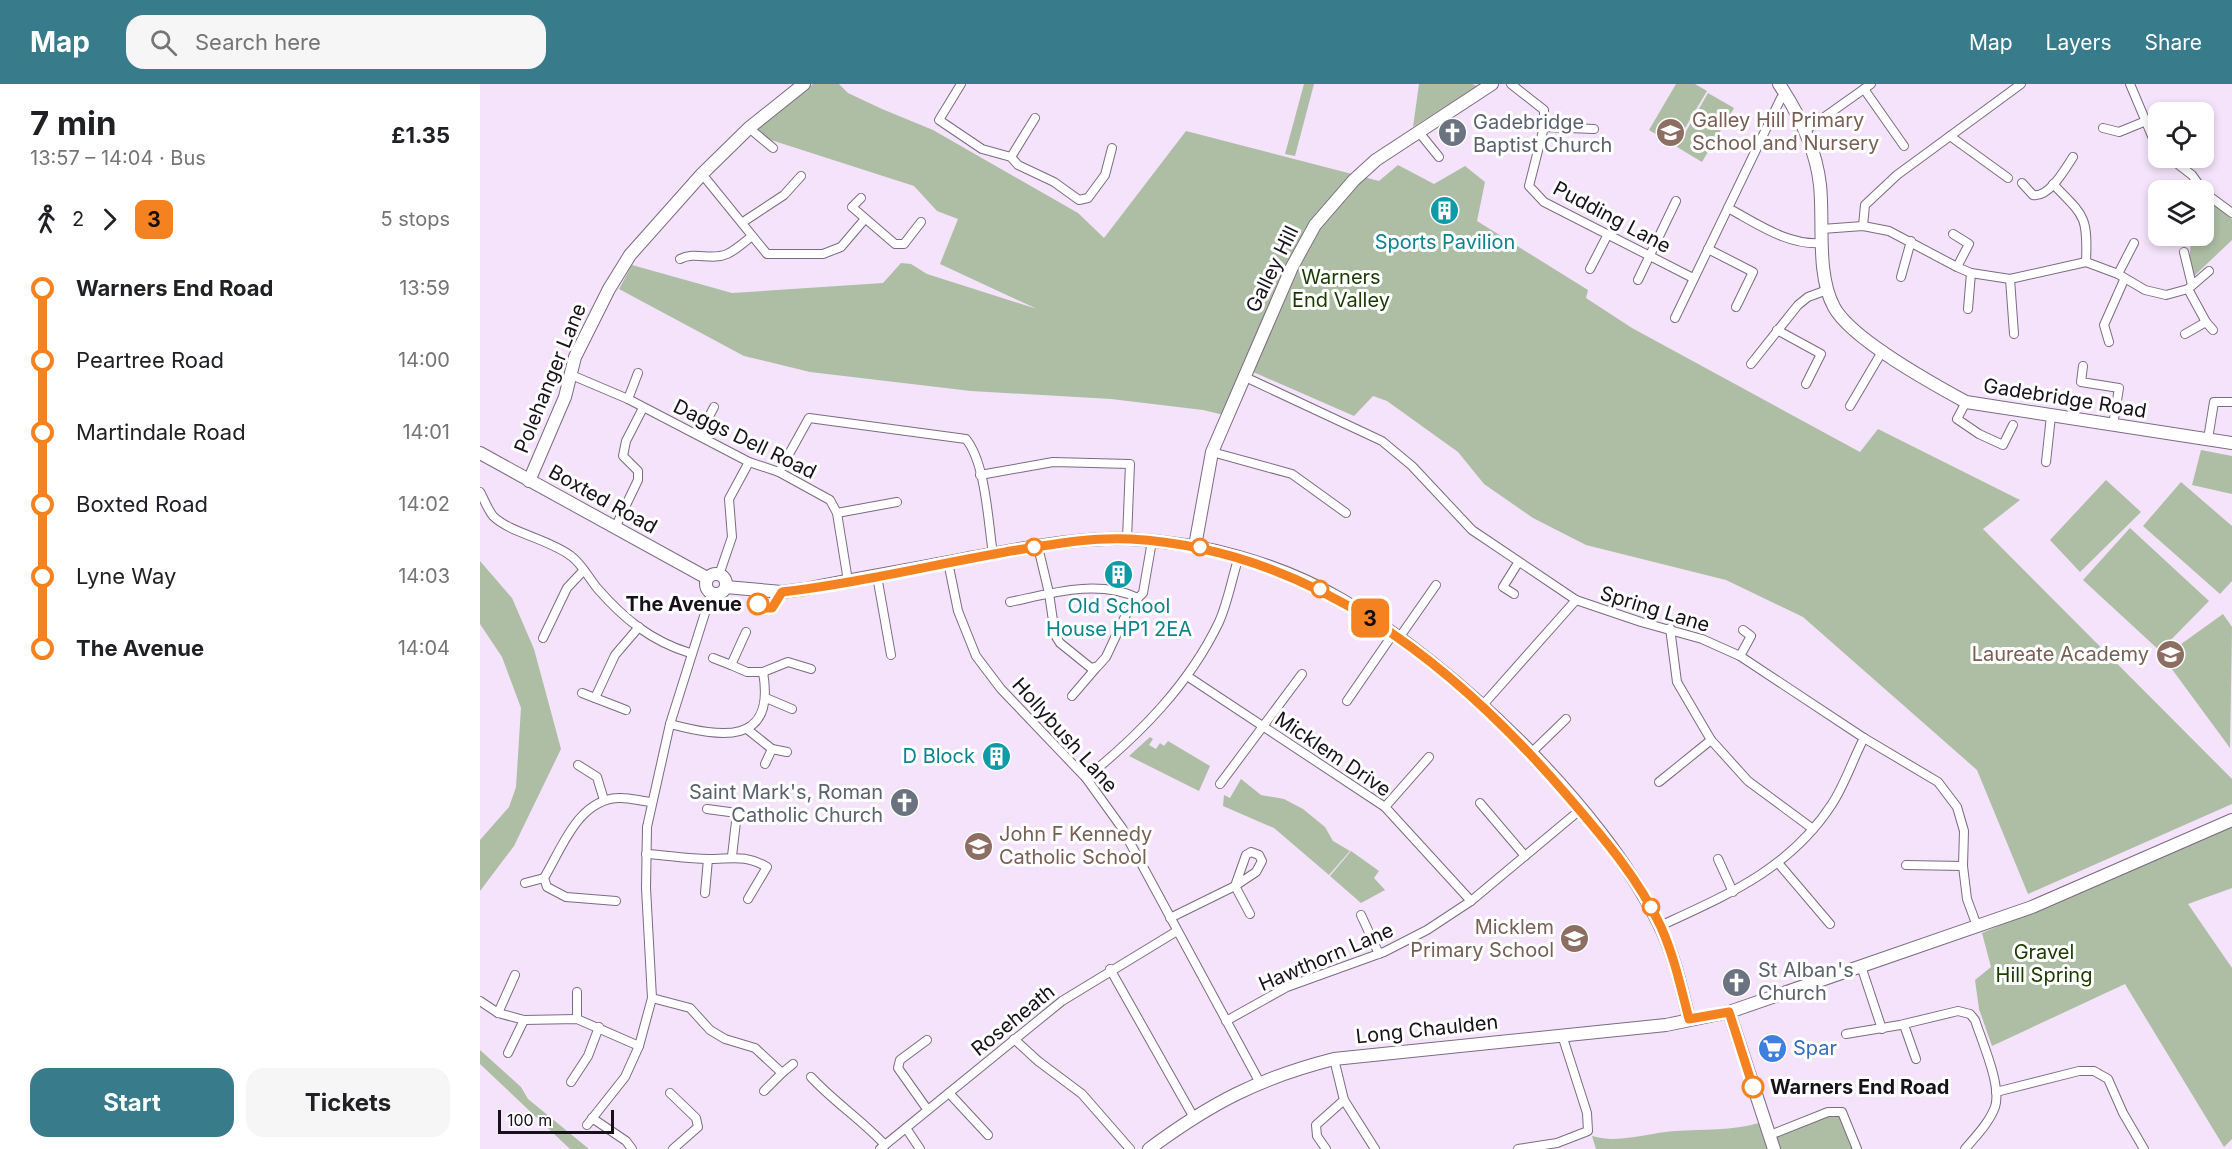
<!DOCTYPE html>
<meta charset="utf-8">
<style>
body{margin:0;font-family:Inter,sans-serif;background:#f6f6f6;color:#202124;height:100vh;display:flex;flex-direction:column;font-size:22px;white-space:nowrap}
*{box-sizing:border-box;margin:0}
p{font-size:20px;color:#757577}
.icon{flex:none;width:33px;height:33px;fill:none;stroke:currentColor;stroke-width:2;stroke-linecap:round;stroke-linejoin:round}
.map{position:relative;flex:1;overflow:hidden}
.drawer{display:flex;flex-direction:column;background:#fff;width:480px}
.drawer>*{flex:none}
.badge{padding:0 12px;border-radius:9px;font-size:21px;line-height:39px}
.tools{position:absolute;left:1668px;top:18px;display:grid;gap:12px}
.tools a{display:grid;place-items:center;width:66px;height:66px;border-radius:12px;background:#fff;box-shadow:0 3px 9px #0003;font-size:30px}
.scale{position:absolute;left:18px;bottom:15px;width:116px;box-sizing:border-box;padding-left:6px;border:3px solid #17121a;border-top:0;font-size:16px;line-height:21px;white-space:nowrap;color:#17121a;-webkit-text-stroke:4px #fff;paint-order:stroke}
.map>.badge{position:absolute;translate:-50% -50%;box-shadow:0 0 0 3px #fff}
.legs{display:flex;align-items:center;gap:9px;height:66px;padding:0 30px;font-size:20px}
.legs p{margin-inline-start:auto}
.headline{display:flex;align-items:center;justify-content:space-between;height:102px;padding:0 30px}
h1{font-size:33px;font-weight:700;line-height:45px}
.cta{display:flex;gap:12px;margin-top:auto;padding:12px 30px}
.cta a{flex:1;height:69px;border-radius:18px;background:#387b8b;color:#fff;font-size:24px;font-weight:700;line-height:69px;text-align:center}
.cta a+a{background:#f6f6f6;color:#202124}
ul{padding:0 30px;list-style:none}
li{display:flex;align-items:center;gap:21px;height:72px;font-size:22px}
li i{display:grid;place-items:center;width:9px;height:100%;margin:0 8px;background:currentColor}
li i::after{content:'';width:15px;height:15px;margin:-8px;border:4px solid;border-radius:50%;background:#fff}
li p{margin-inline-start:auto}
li:first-child i{background:linear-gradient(#0000 50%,currentColor 0)}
li:last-child i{background:linear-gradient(currentColor 50%,#0000 0)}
header{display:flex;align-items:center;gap:36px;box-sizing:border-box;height:84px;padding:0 30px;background:#387b8b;color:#fff}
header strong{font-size:28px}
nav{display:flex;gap:33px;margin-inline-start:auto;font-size:21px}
.search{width:420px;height:54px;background:#f6f6f6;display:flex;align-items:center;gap:15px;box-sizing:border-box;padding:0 21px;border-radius:18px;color:#757577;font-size:22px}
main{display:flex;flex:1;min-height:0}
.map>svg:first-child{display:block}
.green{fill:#adbea5}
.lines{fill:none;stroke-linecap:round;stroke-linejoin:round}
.street-casing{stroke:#7b6c81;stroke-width:10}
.secondary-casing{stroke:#7b6c81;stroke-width:14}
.street{stroke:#fff;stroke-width:8}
.secondary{stroke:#fff;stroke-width:12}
.line-1-casing{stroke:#fff;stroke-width:14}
.line-1{stroke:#f58220;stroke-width:9}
.stop-1-dot{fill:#fff;stroke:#f58220;stroke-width:3}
.labels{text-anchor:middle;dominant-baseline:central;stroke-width:6;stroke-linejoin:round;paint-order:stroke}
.education-label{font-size:20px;fill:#785e54;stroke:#fff;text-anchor:start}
.worship-label{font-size:20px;fill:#5b616d;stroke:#fff;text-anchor:start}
.street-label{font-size:20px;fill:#17121a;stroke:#fff}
.culture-label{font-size:20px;fill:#0d838f;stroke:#fff}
.park-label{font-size:20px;fill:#1a3a00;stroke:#fff}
.stop-label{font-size:20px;font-weight:bold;fill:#17121a;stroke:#fff;text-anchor:end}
.shop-label{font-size:20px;fill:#366cbe;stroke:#fff;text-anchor:start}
</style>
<header>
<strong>Map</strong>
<div class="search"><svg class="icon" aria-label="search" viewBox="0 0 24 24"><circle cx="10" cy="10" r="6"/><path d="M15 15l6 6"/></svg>Search here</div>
<nav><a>Map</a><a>Layers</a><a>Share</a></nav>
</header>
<main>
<section class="drawer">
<div class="headline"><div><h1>7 min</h1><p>13:57 – 14:04 · Bus</p></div><b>£1.35</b></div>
<div class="legs"><svg class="icon" aria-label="walk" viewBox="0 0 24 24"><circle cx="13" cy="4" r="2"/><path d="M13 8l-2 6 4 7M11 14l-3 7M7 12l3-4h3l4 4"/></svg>2<svg class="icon" aria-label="forward" viewBox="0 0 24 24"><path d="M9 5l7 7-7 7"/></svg><b class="badge" style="background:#f58220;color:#111">3</b><p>5 stops</p></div>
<ul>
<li><i style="color:#f58220"></i><b>Warners End Road</b><p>13:59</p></li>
<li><i style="color:#f58220"></i><span>Peartree Road</span><p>14:00</p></li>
<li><i style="color:#f58220"></i><span>Martindale Road</span><p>14:01</p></li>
<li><i style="color:#f58220"></i><span>Boxted Road</span><p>14:02</p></li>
<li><i style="color:#f58220"></i><span>Lyne Way</span><p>14:03</p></li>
<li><i style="color:#f58220"></i><b>The Avenue</b><p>14:04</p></li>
</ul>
<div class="cta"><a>Start</a><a>Tickets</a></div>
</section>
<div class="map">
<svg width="1752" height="1065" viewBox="0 0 1752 1065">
<rect width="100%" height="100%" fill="#f4e3fa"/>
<!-- green -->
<g class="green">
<path d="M333,0h26l9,9 34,16 51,21 145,83 26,25 82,-107 193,50 19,-16 36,19 31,-18 20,16 -8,39 111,69 -2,8 46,30 228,124 18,-23 142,71 -37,29 249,250v25l-204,90 -51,-124 -174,-153 -77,-37 -140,-35 -53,-27 -49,-34 -26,-32 -71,-51 -14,-5 -19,20 -110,-48 -20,47 -21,-5 -92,-11 -140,-8 -161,-19 -66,-16 -125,-67 13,-24 100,28 151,-10 18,-20 10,1 16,10 110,35 -97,-45 18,-45 -21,-8 -23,-25 -143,-46 -16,-9z"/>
<path d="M824,0h10l-19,72 -10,-2z"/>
<path d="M939,0h53l5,2 -64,41z"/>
<path d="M1196,0h19l12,7 -32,54 -26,-15z"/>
<path d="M1228,9l26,15 -32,54 -25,-15z"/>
<path d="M1724,113l28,22v21l-39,37 -4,-12 2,-25 -3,-4h16z"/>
<path d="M1721,366l31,6v38l-40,-9z"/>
<path d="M1626,396l35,32 -61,60 -30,-32z"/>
<path d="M1701,398l51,44v55l-12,13 -77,-68z"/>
<path d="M1650,444l79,73 -49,50 -77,-71z"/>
<path d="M0,477l32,37 22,51 27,100 -47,97 -34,45v-51l29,-33 7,-20 5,-79 -19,-51 -22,-33z"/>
<path d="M1743,530l9,13 -2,121 -67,-91z"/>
<path d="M670,653l3,2 -4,6 7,4 4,-6 4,3 4,-5 42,25 -11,25 -70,-35z"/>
<path d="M761,695l20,16 23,4 19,10 22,18 8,14 17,10 -21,24 -55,-47 -51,-22 1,-11 6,3z"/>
<path d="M1752,743v61l-44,16 44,64v171l-8,8 -99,-163 -133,62 -13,-37 -4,-29 16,-13 -9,-34z"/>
<path d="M871,767l28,20 -5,7 11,12 -24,13 -31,-27z"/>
<path d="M0,966l41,37 7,12 61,50h-19l-90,-85z"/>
<path d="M1348,1028h14l15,37h-261l-4,-13c27,8 55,-3 83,-5 29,-2 57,0 84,-8l12,12z"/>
</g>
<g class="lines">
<defs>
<g id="street">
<path d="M481,0l-22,36 43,29 29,8 7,8 36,17 25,18 9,-2 17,-23 7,-27"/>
<path d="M1031,0l33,26v17l-15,59 15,16 149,76"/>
<path d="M1650,0l22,52 6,8"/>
<path d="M1384,5l40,57"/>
<path d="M1064,43l50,2"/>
<path d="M269,44l24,20"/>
<path d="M1623,44l16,4 27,-11"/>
<path d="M1326,46l65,-46"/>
<path d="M938,47l21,26"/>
<path d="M1470,52l58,42"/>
<path d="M531,73l24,-39"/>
<path d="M1690,74l22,17 13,18 27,20"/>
<path d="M222,90l65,80h56l18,-7 23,-27"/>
<path d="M1542,99l11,12c16,3 32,-26 40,-38"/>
<path d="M1573,100c31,32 35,31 33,78"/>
<path d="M381,114l-9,9 43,37h9l17,-22"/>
<path d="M1248,124c30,16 60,38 95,35"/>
<path d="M263,138l41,-27 17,-19"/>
<path d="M1383,142l2,-21 32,-30 124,-91"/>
<path d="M1342,145l41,-3 26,5 68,36 14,6 39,6 76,-17 32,12 27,16 21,5 22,-6 21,-18"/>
<path d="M1473,150l16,10 -12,23"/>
<path d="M1228,165l45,23 -17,35"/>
<path d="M1704,168l8,33"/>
<path d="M200,175c15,-8 31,2 47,-5 9,-4 17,-12 24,-17"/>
<path d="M1110,185l17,-33"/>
<path d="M1638,190l16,-31"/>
<path d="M1421,193l10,-36"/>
<path d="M1530,195l4,55"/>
<path d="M1158,196l38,-79"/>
<path d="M1488,225l3,-36"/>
<path d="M1195,234l106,-220 5,-4"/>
<path d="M1726,238l7,8"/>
<path d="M1297,246l44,24 -15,30"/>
<path d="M1705,250l21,-12 -18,-33"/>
<path d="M1629,258l-5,-17 20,-45"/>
<path d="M1271,280l47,-59 10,-8 19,-7"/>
<path d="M1603,282l-2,16 38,6 -6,37"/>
<path d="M89,290l59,25 121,63 30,10 51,28 7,13 11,68"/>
<path d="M763,292l139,65 30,25 60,64 104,70 65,22 61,17 38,17 124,82 74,44 19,25 7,24 -1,35 4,33 10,27"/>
<path d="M148,315l10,-26"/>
<path d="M1486,318l-9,17 22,15 24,11 10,-20"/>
<path d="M1370,322l33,-56"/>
<path d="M220,350l14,-27"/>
<path d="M1728,355l6,-37h18"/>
<path d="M732,368l80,22 54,39"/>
<path d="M1566,378l5,-46"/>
<path d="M299,388l30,-54 157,21c20,25 22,83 27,115"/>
<path d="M500,391l73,-13 77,2 -3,75"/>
<path d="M0,408c4,7 8,18 13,24 17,17 56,23 78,40 10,7 18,22 26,32 27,31 54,53 93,65"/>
<path d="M357,429l60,-11"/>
<path d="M135,444l23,-48v-9l-15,-15 3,-15 17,-33"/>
<path d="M558,463l11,46 6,42 5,8 31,25 7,-2 8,-9 24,-51 13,-13 9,-52"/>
<path d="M468,478l10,49 18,45 25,33 85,89 36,50 137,253"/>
<path d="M239,491l13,-38 -3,-38 20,-37"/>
<path d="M397,492l14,79"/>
<path d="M1034,510l-11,-7 15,-24"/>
<path d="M530,518c42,-9 88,-23 128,-4"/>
<path d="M1190,544l7,54 34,58 37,41 65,48"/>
<path d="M63,554l24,-50 16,-17"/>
<path d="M919,554l37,-53"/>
<path d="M1260,572l11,-20 -8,-6"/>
<path d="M233,574l18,7"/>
<path d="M283,588l25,-10 23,7"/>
<path d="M707,592l198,131 86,94"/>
<path d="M102,609l13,5"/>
<path d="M592,612l24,-28"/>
<path d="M286,614l26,11"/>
<path d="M867,617l46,-67"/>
<path d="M1002,622l94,-106"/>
<path d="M146,626l-31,-12 20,-43 24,-28"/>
<path d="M190,640c50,13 106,23 93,-52h-16l-16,-7 15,-33"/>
<path d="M267,645l25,20 -7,15"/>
<path d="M292,665l15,3"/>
<path d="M1051,669l35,-34"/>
<path d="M98,681l19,12 7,23"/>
<path d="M606,694c53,-43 103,-93 133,-156 9,-20 13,-44 20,-66"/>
<path d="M1179,698l52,-42"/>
<path d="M740,700l82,-110"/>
<path d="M1000,719l45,53"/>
<path d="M905,723l44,-50"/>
<path d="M227,725l30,4 -5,43"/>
<path d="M257,729l10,1"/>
<path d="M771,768l8,3 3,6 -6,11 -21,14 11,-31z"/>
<path d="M166,770c20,1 41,5 62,5 24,0 37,-5 59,8l-19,32"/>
<path d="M1238,775l15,33"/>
<path d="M1299,780l51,60"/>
<path d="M1426,781l57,1"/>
<path d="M64,794c18,-30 34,-78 74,-80 10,-1 22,3 33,4"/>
<path d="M45,799l19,-5 3,9 19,10 50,4"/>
<path d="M225,809l3,-34"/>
<path d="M881,831l18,39"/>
<path d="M690,834l65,-32 15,28"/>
<path d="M1180,842c67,-31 130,-57 172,-122 13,-20 21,-45 32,-66"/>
<path d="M1381,882l21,63"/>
<path d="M630,885l83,147"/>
<path d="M97,908v27"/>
<path d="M172,914l38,10 20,22 15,9 30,9 27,25 -18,18"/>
<path d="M0,917l18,12 26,7 53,-1 62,27"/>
<path d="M18,929l17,-38"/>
<path d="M746,937l61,-34 97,-35 43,-22 44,-29 109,-91"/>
<path d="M1424,941l12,34"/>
<path d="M1366,950l54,-9 58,-14 12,3 5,6c7,22 27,66 20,87 -6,16 -19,29 -30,42"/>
<path d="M534,955l24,22 44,33 48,55"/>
<path d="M28,969l16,-33"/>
<path d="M854,975l10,41 31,49"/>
<path d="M302,989l11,-9"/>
<path d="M331,993c23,25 51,43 74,68"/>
<path d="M91,998l17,-26 11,-29"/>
<path d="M1516,1008l83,-21h15l14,8 15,34 21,36"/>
<path d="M190,1009l26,25 2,9 -25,22"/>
<path d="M469,1009l39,42"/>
<path d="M447,1025l-29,-41 2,-8 27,-20"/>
<path d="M112,1034l34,23 6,8"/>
<path d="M107,1041l38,-48 14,-31 13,-48 -6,-110 1,-61 23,-103 41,-130"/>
<path d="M426,1044l14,21"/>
<path d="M1290,1051l58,-23h14l15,37"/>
<path d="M400,1065l182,-148 115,-70"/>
<path d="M846,1065l-9,-13 -1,-11 28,-25"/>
<path d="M1038,1065l39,-6 31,-12 -1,-18 -25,-78"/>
</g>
<g id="secondary">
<path d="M1299,0c20,30 37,65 41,101 4,37 -4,89 14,122 17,32 99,77 132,95l266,41"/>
<path d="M0,369l227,125"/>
<path d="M49,397l36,-84 10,-40 34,-68 21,-34 72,-81 47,-46 55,-44"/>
<path d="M715,462l17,-94 80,-185 23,-42 39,-45 22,-20 116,-76"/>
<circle cx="236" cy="500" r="10"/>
<path d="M246,503l56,5 23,-3c54,-11 109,-20 164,-31 52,-9 107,-21 161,-19 74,4 148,24 212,61 113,66 259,206 317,324 15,30 22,63 30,95"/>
<path d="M1249,928l45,137"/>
<path d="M669,1065c62,-46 110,-71 185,-90l332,-34 63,-13 303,-105 200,-87"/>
</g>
</defs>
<!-- street casing -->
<use href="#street" class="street-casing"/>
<!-- secondary casing -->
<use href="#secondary" class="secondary-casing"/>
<!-- street -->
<use href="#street" class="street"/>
<!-- secondary -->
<use href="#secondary" class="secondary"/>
</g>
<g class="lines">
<defs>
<path id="line-1" d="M278,520l3,4h11l10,-16c79,-9 157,-29 235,-42 37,-6 76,-13 113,-11 180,10 322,123 435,254 36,42 73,84 96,134 13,29 20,61 28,92l40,-7 24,75"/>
</defs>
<!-- line-1 casing -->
<use href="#line-1" class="line-1-casing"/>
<!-- line-1 -->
<use href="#line-1" class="line-1"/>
</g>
<!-- icons -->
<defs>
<symbol id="school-disc" viewBox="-11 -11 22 22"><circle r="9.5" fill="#8d6e63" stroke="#fff"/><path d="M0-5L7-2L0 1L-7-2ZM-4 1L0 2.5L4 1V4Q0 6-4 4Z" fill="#fff"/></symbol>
<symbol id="church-disc" viewBox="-11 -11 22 22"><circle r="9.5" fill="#6b7280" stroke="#fff"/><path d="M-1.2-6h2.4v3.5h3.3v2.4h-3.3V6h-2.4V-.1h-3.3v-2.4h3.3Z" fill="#fff"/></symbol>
<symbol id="building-disc" viewBox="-11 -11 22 22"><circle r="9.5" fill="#0f9aa8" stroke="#fff"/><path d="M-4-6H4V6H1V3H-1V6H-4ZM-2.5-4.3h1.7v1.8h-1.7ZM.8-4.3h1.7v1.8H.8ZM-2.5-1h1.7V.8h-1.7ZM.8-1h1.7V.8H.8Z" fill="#fff"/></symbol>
<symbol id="supermarket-disc" viewBox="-11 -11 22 22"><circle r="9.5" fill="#3f7fe0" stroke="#fff"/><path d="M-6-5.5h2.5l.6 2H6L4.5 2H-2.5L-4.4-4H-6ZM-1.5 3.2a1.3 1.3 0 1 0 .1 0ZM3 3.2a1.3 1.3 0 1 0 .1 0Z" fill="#fff"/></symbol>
</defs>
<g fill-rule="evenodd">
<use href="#school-disc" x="1174" y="32" width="33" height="33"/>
<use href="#church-disc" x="956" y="32" width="33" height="33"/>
<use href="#building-disc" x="948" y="110" width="33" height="33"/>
<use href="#building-disc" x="622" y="474" width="33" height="33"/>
<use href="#school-disc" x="1674" y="554" width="33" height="33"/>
<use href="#building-disc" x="500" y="656" width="33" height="33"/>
<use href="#church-disc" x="408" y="702" width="33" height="33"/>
<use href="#school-disc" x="482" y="746" width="33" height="33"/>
<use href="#school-disc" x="1078" y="838" width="33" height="33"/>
<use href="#church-disc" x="1240" y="882" width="33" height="33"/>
<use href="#supermarket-disc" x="1276" y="948" width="33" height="33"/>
</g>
<!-- markers -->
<g class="stop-1-dot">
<circle cx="554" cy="463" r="8"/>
<circle cx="720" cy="463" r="8"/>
<circle cx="840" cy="505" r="8"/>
<circle cx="278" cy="520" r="10"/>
<circle cx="1171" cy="823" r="8"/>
<circle cx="1273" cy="1003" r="10"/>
</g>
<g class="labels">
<!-- education labels -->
<g class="education-label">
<text x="1212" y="36">Galley Hill Primary<tspan x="1212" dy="23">School and Nursery</tspan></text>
<text x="1669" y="570" text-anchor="end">Laureate Academy</text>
<text x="519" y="750">John F Kennedy<tspan x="519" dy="23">Catholic School</tspan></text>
<text x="1074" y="843" text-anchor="end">Micklem<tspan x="1074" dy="23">Primary School</tspan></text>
</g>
<!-- worship labels -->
<g class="worship-label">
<text x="993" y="38">Gadebridge<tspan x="993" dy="23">Baptist Church</tspan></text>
<text x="403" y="708" text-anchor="end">Saint Mark's, Roman<tspan x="403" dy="23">Catholic Church</tspan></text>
<text x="1278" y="886">St Alban's<tspan x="1278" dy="23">Church</tspan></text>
</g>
<!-- street labels -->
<g class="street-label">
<text transform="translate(1132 133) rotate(28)">Pudding Lane</text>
<text transform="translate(792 185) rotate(-64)">Galley Hill</text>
<text transform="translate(70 294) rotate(-68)">Polehanger Lane</text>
<text transform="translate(1585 314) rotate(9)">Gadebridge Road</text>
<text transform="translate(265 355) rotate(26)">Daggs Dell Road</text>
<text transform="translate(123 415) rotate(29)">Boxted Road</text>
<text transform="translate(1175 525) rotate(17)">Spring Lane</text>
<text transform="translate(585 651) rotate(48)">Hollybush Lane</text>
<text transform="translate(853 670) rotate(34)">Micklem Drive</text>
<text transform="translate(846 873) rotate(-23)">Hawthorn Lane</text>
<text transform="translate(533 936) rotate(-39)">Roseheath</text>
<text transform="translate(947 945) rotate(-6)">Long Chaulden</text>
</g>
<!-- culture labels -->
<g class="culture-label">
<text x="965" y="158">Sports Pavilion</text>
<text x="639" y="522">Old School<tspan x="639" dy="23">House HP1 2EA</tspan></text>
<text x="495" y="672" text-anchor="end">D Block</text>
</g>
<!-- park labels -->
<g class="park-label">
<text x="861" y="193">Warners<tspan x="861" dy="23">End Valley</tspan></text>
<text x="1564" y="868">Gravel<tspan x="1564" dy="23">Hill Spring</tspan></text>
</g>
<!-- stop labels -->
<g class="stop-label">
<text x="262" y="520">The Avenue</text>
<text x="1290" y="1003" text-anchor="start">Warners End Road</text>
</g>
<!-- shop labels -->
<g class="shop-label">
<text x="1313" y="964">Spar</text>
</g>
</g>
</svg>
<div class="tools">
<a><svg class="icon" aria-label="locate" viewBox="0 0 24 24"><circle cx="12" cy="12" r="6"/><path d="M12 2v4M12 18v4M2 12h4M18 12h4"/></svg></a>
<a><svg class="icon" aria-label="layers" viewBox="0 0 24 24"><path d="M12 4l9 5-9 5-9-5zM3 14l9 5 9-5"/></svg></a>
</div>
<div class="scale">100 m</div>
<b class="badge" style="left:890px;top:534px;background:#f58220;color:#111">3</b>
</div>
</main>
